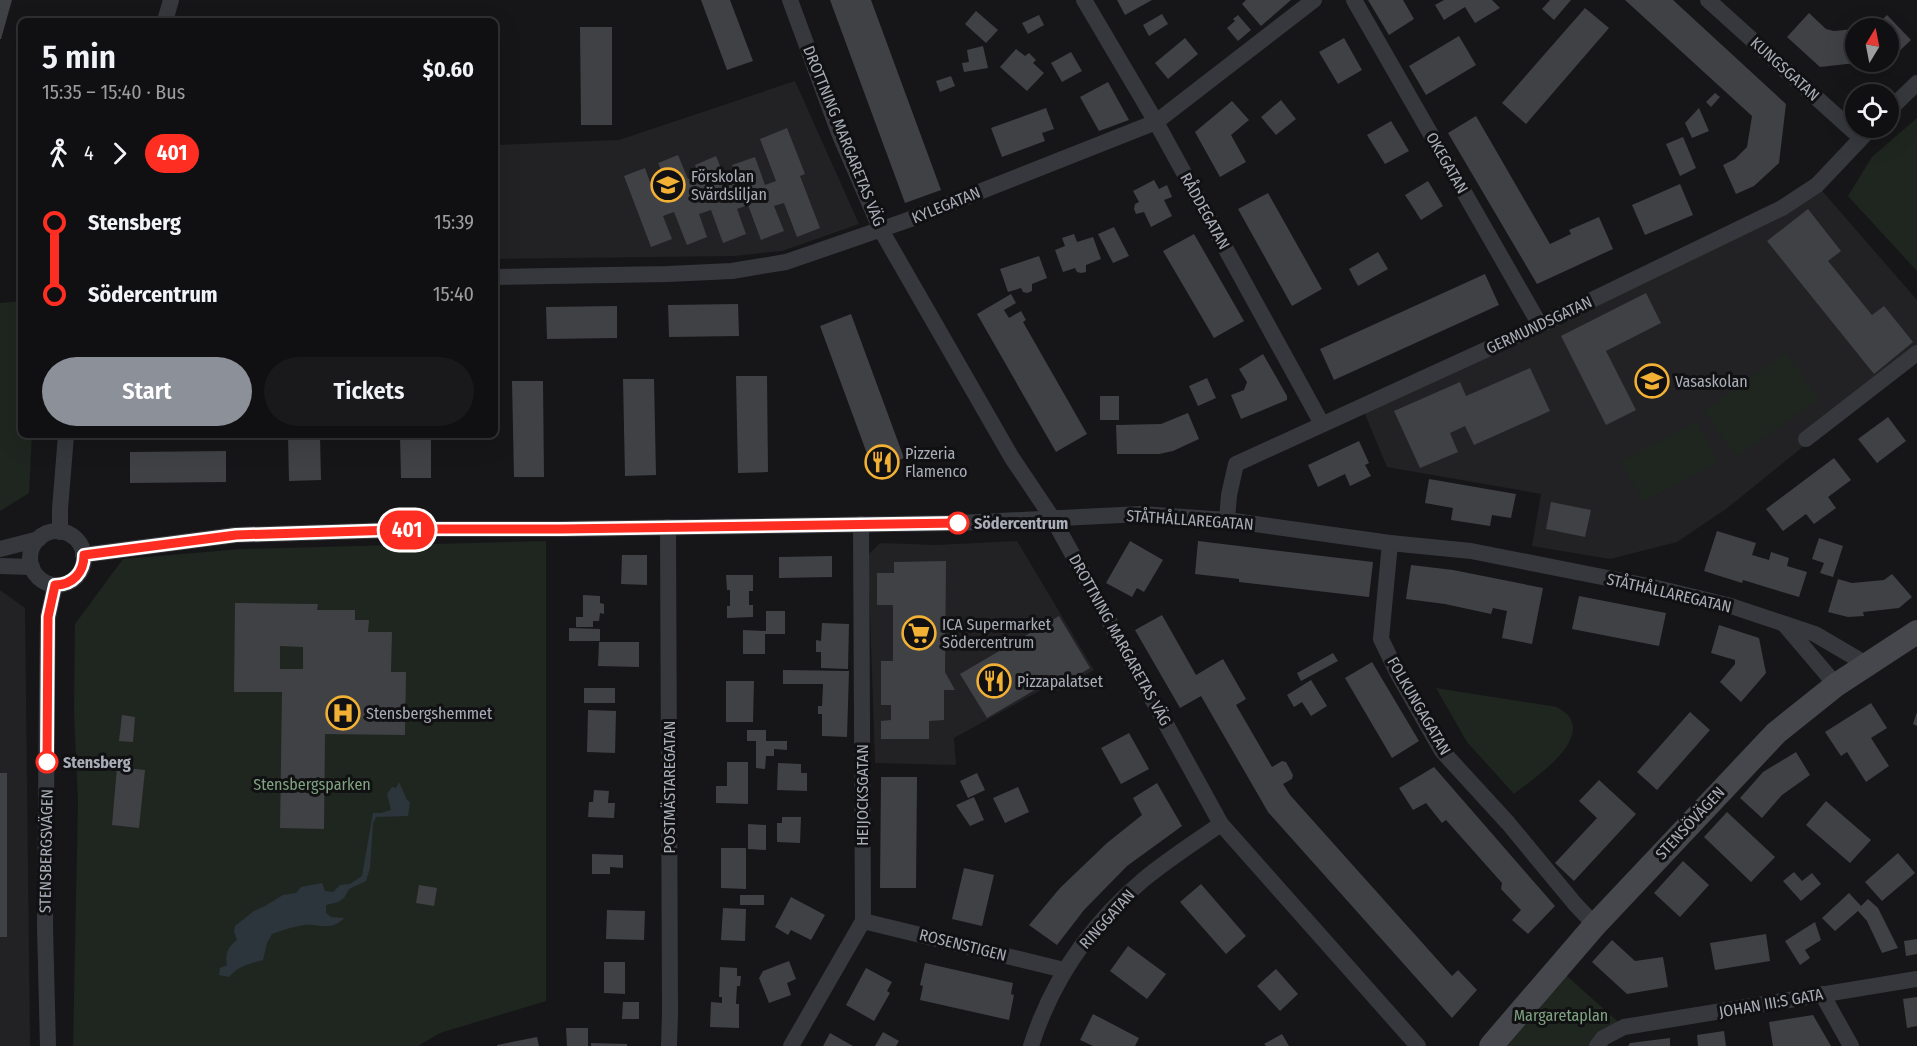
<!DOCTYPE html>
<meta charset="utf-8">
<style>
body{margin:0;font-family:"Fira Sans Condensed",sans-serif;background:#19191b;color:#f1f3f6;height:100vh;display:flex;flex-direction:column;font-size:22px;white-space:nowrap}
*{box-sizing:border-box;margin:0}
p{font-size:20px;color:#9c9d9f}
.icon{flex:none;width:33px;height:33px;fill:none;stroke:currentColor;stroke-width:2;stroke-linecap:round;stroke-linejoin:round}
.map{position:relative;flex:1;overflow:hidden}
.panel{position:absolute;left:18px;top:18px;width:480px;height:420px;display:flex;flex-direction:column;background:#101012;border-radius:9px;box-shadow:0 6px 24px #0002,0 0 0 2px #303032}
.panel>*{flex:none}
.badge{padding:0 12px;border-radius:20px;font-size:21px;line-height:39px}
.needle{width:39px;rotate:10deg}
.fabs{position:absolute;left:1845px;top:18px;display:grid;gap:12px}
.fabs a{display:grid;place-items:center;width:54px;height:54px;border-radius:50%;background:#101012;box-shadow:0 6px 24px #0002,0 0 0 2px #303032;font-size:30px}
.map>.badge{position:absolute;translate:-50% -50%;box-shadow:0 0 0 3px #fff}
.legs{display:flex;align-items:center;gap:9px;height:66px;padding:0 24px;font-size:20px}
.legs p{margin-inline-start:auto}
.overview{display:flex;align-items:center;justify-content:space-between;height:102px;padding:0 24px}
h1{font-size:33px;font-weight:600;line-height:45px}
.button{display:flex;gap:12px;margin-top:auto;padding:12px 24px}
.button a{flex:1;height:69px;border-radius:36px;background:#8c9099;color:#fff;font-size:24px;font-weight:600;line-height:69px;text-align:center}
.button a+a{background:#19191b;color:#f1f3f6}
ul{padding:0 24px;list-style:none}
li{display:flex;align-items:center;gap:21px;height:72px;font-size:22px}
li i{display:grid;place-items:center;width:9px;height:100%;margin:0 8px;background:currentColor}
li i::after{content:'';width:15px;height:15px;margin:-8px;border:4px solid;border-radius:50%;background:#101012}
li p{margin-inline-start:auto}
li:first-child i{background:linear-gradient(#0000 50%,currentColor 0)}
li:last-child i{background:linear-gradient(currentColor 50%,#0000 0)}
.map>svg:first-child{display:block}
.built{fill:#222225}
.green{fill:#1e261f}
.water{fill:#2c353c}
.building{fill:#404145;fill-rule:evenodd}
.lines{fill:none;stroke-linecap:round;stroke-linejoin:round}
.street{stroke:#37383d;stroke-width:16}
.secondary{stroke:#45474d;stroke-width:24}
.line-1-casing{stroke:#fff;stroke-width:14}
.line-1{stroke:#ff2e22;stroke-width:9}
.stop-1-dot{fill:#fff;stroke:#ff2e22;stroke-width:3}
.labels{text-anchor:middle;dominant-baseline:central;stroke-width:6;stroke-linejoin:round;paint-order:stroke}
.street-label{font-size:16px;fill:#a8adb8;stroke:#111113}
.poi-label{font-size:16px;fill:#a8adb8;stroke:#111113;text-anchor:start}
.stop-label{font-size:16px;font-weight:bold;fill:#a8adb8;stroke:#111113;text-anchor:start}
.park-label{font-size:16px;fill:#7fa381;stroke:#111113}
</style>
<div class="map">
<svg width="1917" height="1046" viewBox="0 0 1917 1046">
<rect width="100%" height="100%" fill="#161618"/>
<!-- built -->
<g class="built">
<path d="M795,81l64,143 -77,27 -49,5 -238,3v-114l124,-5z"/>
<path d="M1817,185l100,115v55l-191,154 -49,33 -67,17 -78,-13 9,-52 -154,-27 -25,-60z"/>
<path d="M1017,541l77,129 -36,21 -6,-7 -98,54 2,27 -81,-2 -7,-208 12,-12 56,2z"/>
<path d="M0,590l25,18 5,438h-30z"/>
</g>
<!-- green -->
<g class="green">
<path d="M1917,118v153l-69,-75 24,-39z"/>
<path d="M21,301v134h11l-3,58 -29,18v-208z"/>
<path d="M1786,353l33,46 -82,58 -33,-46z"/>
<path d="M1696,422l22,40 -75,40 -22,-41z"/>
<path d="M546,541v460l-106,32 -22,13h-345l5,-244 -4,-90 1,-88 48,-65 117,-10z"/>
<path d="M1436,688l121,19c3,2 8,5 11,8 22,28 -36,64 -54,79l-47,-52z"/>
<path d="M1558,968l66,59 -27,19h-107z"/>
</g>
<!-- water -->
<path class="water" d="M399,782l8,18 3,2 -2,14 -32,1 -3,6 -3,45 -4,13 -17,8 -5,9 -6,4 -12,3v8l5,4 13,1c-13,14 -25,5 -40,7 -11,2 -22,5 -32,9l-5,9 -4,17c-14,4 -24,5 -34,17l-10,-2 1,-7 7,-3c-2,-12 1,-18 10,-25l-3,-8 1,-6 19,-15 11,-5 18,-11 13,-2 5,-6 21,-4 3,8 8,1 7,-7 10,-1 12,-8 11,-63h8l10,-3 -4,-16 5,-7 4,1z"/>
<!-- building -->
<g class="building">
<path d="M0,0h12l-11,39h-1z"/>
<path d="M701,0h29l23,61 -26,9z"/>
<path d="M830,0h41l70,190 -36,13z"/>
<path d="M1117,0h35l-27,15z"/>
<path d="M1246,0h45l-30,26 -19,-22z"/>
<path d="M1368,0h35l11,19 -25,16z"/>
<path d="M1444,0h48l8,8 -25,15 -10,-16 -21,13 -9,-15z"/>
<path d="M1550,0h21l-17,20 -12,-11z"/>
<path d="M1625,0h48l113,104 -7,59 -25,23 -18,8 -13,-29 12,-6 12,-12 5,-31z"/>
<path d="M1585,8l24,20 -83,96 -24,-21z"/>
<path d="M976,11l22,19 -12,13 -21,-19z"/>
<path d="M1809,13l17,16 8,2 22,-2v34l-36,4 -33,-30z"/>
<path d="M1162,14l6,10 -19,12 -6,-11z"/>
<path d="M1039,15l5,10 -16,9 -6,-11z"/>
<path d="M1238,15l13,15 -13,11 -11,-13 8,-7 -2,-2z"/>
<path d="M1887,15l24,25 -20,19h-3v-31h-17l-1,-1 6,-1z"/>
<path d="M580,27h32v98h-31z"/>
<path d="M495,33h4l1,98h-5z"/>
<path d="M1459,36l17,29 -50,30 -17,-29z"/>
<path d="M1185,38l13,16 -30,25 -13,-16z"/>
<path d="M1344,38l18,32 -24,14 -19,-32z"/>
<path d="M983,46l5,22 -24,4 -2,-9 7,-1 -2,-12z"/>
<path d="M1016,49l9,7 4,-3 7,7 -3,3 11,10 -17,18 -27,-24z"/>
<path d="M1071,52l11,19 -20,11 -11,-19z"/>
<path d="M951,76l4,10 -15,6 -4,-11z"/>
<path d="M1108,82l21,38 -30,11 -19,-34z"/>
<path d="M1715,93l5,4 -9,10 -5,-5z"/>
<path d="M1281,100l15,19 -20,16 -15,-18z"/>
<path d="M1232,101l17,19 -18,15 15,27 -26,15 -25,-45z"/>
<path d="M1046,108l8,21 -12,4 3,8 -43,16 -11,-29z"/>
<path d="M1699,108l10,23 -17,7 -7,-15z"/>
<path d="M1476,116l74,128 21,-10 -2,-4 30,-13 14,32 -76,35 -89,-151z"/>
<path d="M1391,121l18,30 -24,13 -18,-29z"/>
<path d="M787,128l18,46 -5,2 20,52 -23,9 -13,-34 -10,3 10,25 -23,9 -13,-35 -11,4 9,25 -23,9 -12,-33 -12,4 8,23 -20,8 -13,-33 -11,4 9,23 -21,8 -27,-71 21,-8 5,14 14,-6 -6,-13 20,-8 10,24 11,-4 -4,-10 21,-9 12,30 11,-4 -7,-17 23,-8 10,28 11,-4 -16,-42z"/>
<path d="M1683,137l13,31 -16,8 -14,-32z"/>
<path d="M1154,180l5,9 8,-4 5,12 -8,3 8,16 -21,11 -7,-15 -8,2 -2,-5 1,-5 4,-2 -6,-11z"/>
<path d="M1428,181l15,25 -22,14 -16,-25z"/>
<path d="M1680,184l13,31 -48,20 -13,-30z"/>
<path d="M1268,193l54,96 -30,17 -54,-97z"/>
<path d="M1808,209l33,42 -13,10 44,54 12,-9 29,36 -39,32 -107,-133z"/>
<path d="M1114,227l15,29 -16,7 -15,-29z"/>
<path d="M1074,234l3,8 16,-5 8,22 -15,6v7l-5,1 -4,-1 -2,-4 -12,4 -8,-22 10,-4 -3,-8z"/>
<path d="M1194,234l50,87 -30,17 -51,-87z"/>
<path d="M1378,252l10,17 -30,17 -9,-17z"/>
<path d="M1039,256l8,22 -15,6v7l-5,2 -4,-1 -2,-4 -13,4 -8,-23z"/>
<path d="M1485,274l14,31 -165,75 -14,-31z"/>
<path d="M1646,293l15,30 -55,28 30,59 -30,15 -45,-89z"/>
<path d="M1011,294l5,9 -12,7 5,8 12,-7 5,9 -3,2 64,112 -31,18 -79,-138z"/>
<path d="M738,304l1,32 -70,1 -1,-32z"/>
<path d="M617,306v32l-70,1 -1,-32z"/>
<path d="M495,308h4l1,33h-5z"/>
<path d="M851,314l53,144 -31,12 -53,-144z"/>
<path d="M1263,354l24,42v4l-46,19 -10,-24 13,-5 3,-8 -8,-13z"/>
<path d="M1530,368l20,43 -76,34 -9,-19 -15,7 8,19 -38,16 -26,-57 66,-29 6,14z"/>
<path d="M736,376h31l1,96 -30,1z"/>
<path d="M1207,378l9,20 -18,8 -9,-20z"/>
<path d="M623,379h31l2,96 -31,1z"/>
<path d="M512,381h31l1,96h-30z"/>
<rect x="1100" y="396" width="19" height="24"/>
<path d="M1188,413l11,26 -26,12 -14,3h-42l-1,-29 45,-1z"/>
<path d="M1888,417l18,24 -29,22 -19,-24z"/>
<path d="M288,435h32l1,45 -32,1z"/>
<path d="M400,435h31v43h-30z"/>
<path d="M1359,441l10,22 -4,2 6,11 -21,10 -5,-12 -27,13 -10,-22z"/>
<path d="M226,451v31l-96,1v-31z"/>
<path d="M1834,458l17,22 -23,17 8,11 -22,16 -8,-10 -23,17 -17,-22z"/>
<path d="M1429,479l87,15 -5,24 -19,-3 -2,11 -39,-6 2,-12 -28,-5z"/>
<path d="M1551,502l40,8 -6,27 -39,-8z"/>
<path d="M1717,531l39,12 -4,12 17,5 2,-8 18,6 -2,8 20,6 -8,25 -56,-17 -1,3 -38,-12z"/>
<path d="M1819,538l24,8 -10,31 -13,-4 4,-10 -12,-4z"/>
<path d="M1130,541l33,19 -19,32 -7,-4 -5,9 -26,-14z"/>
<path d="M1198,541l175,21 -4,35 -130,-15v-3l-44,-5z"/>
<path d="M622,555h25v30l-26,-1z"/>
<path d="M832,556v21l-53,1v-21z"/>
<path d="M946,561l-1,111 10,18h-11v30l-15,1v18h-48v-18l10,-1v-15h-10v-44h12v-56h-16v-32h17v-11z"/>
<path d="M1411,565l42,5 90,18 -11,56 -30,-6 5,-27 -14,-3 -2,6 -46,-10 -39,-5z"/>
<path d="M1892,574l20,23 -13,11 -36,4 1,4 -16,1 -20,-5 10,-33 14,4 32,-3z"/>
<path d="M726,575h27v16h-4v14h4v12l-26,1v-12h3v-16h-3z"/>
<path d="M583,595l17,1v7l4,1v10l-4,-1 -1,8h-6v6h-17v-10h7z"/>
<path d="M1579,596l87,17 -7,33 -87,-17z"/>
<path d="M235,603l83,1 -1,6h38v10h14l-1,12h24l-1,40h15l-1,63 -80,-1 -1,95 -44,-1 2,-136h-48zM280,646l23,1v22h-23z"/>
<path d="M766,611h19v23h-20v20h-22v-24l23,1z"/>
<path d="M1162,615l34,60 27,-16 23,40 -10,6 36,62 10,-6 4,1 7,13 -1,4 -9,5 7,11 162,181 6,-6 19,20 -25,28 -184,-206 -67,-116 -21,12 -45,-78z"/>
<path d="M1059,616l31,52 -31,18 -4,-8 -68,40 -27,-44z"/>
<path d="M822,623l27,1 -1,45 -27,-1v-16h-5v-12l5,1z"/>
<path d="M1719,625l40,13 7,35 -25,29 -21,-20 15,-18v-4l-24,-7z"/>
<path d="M569,628l31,1v12h-31z"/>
<path d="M599,642h40v25l-41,-1z"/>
<path d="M1333,653l5,8 -37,20 -4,-8z"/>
<path d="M1372,662l47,79 -27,17 -47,-80z"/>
<path d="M783,670l66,1 -2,66 -25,-1v-22h-4v-8h4l1,-22h-40z"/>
<path d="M1311,680l16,26 -16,10 -9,-14 -8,5 -7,-12z"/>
<path d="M726,681h28l-1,41h-27z"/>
<rect x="584" y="688" width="31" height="15"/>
<path d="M1871,703l16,25 -16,10 18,28 -23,16 -19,-30 -6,4 -16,-24z"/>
<path d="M588,710l28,1 -1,42 -28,-1z"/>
<path d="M1690,712l20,18 -53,60 -20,-18z"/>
<path d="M1917,712v14l-4,-2z"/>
<path d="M122,715l13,2 -2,25 -14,-1z"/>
<path d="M747,730h19v11h21v9l-13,-1v7h-8l-1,13 -9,-1v-27h-9z"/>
<path d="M1129,733l20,36 -28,15 -20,-36z"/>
<path d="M1796,752l14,23 -28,20 -20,23 -22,-20 23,-26z"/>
<path d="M727,762h21v42l-32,-1v-17h11z"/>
<path d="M778,763l23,1v9h6v18l-30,-1z"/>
<path d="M117,767l28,3 -6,58 -27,-3z"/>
<path d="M1434,767l121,139 -27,28 -16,-14 9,-10 -20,-21 1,-6 -56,-63 -4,3 -16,-20 -13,7 -14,-22z"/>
<rect x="0" y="773" width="7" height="164"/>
<path d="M977,773l8,17 -17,8 -8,-17z"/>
<path d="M881,777h36l-1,111h-36z"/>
<path d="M1599,780l37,34 -62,67 -19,-18 42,-45 -18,-17z"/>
<path d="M1157,783l25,43 -55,40 -43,44 -27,35 -28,-20 31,-37 47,-45 35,-28 -9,-17z"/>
<path d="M1018,787l11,25 -24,11 -12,-25z"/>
<path d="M594,790l15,1 -1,12h7l-1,15 -26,-1 1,-15h4z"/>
<path d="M974,797l10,23 -14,6 -14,-21z"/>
<path d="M1826,801l45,39 -21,23 -44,-38z"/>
<path d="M1727,812l48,45 -24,25 -47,-45z"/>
<path d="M782,817h19l-1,26 -23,-1v-19h5z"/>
<path d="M748,824l18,1v25l-18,-1z"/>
<path d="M721,848h25v41l-25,-1z"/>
<path d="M1898,853l17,20 -33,28 -17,-19z"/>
<path d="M592,854l31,1v13l-13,-1v7h-18z"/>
<path d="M1683,861l26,24 -29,32 -26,-24z"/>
<path d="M964,868l30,7 -12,51 -30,-7z"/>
<path d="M1794,872l8,9 10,-8 9,11 -20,17 -18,-20z"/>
<path d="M1201,884l45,52 -20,18 -46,-52z"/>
<path d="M419,885l18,3 -3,18 -18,-3z"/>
<path d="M1849,893l12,13 7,-7 10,9 20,40 -16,5 -15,-32 -9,-10 -23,20 -13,-13z"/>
<rect x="740" y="895" width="24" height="10"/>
<path d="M791,897l34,18 -14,25 -20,-10 -3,5 -13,-8z"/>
<path d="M723,908l23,1 -1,32 -24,-1z"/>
<path d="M607,910l38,1 -1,29 -38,-1z"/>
<path d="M1815,922l6,18 -16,10 5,8 -10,7 -15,-24z"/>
<path d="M1766,934l4,27 -55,9 -5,-27z"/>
<path d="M1917,939v15l-11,2 -2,-15z"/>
<path d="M1612,940l23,21 28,-4 5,30 -41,7 -35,-32z"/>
<path d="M1128,946l38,28 -19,25 -37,-28z"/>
<path d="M789,961l7,18 -9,4 4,12 -22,8 -10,-25 4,-7z"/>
<path d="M604,962h21v32l-21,-1z"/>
<path d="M925,963l88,20 -2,11 3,1 -5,25 -89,-20 3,-14 -3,-1z"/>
<path d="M720,967l17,1v8h4l-1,10h-3l-1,18h3v24l-29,-1 1,-25 11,1v-6h-3z"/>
<path d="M866,968l26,14 -5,9 3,2 -16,28 -28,-16z"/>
<path d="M1276,969l22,25 -18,17 -23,-25z"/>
<path d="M1917,997v29l-10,2 -4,-29z"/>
<path d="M623,1002h16v17h-17z"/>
<path d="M1093,1014l46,24 -4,8h-42l-13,-6z"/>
<path d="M1813,1015l18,31h-58l-4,-24z"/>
<path d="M566,1028h22v18h-21z"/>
<path d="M1724,1031l2,15h-28l-1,-11z"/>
<path d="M883,1032l16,9 -3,5h-21z"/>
<path d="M830,1033l23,13h-30z"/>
<path d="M1282,1034l7,12h-23l-2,-2z"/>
<path d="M537,1037l2,9h-42v-1z"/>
<path d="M1670,1038v8h-42l2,-3z"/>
<path d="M591,1043l36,1v2h-36z"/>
</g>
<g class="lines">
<!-- street -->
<g class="street">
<path d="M790,0l49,133 42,97 131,228 41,61 168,305 197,222"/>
<path d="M1084,0l72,122 166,302"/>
<path d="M1354,0l186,325"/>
<path d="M1708,0l153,138"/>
<path d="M165,21l6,-21"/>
<path d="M1888,111l29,-28"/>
<path d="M495,277l173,-3 64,-3 54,-9 122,-42 248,-98 158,-122"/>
<path d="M1806,439l111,-86"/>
<path d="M1227,520l2,-25 7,-31 304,-139 242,-117 35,-23 54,-57"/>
<path d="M668,527l2,486 -1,33"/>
<circle cx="57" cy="558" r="27"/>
<path d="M60,532v-23l6,-74"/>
<path d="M1390,543l-9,96 17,35 44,77 66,72 67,81 20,21"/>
<path d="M0,549l39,-10"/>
<path d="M83,555l152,-20 191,-6h136l396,-6 183,-9 86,6 163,23 81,8 182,36 78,19 84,28 51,30"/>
<path d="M0,566l32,1"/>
<path d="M1784,624l52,61"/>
<path d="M863,921l201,49"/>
<path d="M1822,994l29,52"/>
<path d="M48,1046l-3,-119 2,-238 1,-72 7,-32"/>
<path d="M791,1046l72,-125 -2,-397"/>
<path d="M1031,1046c21,-66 59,-121 112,-166 24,-20 52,-38 78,-56"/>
<path d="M1597,1046l6,-8 21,-11 293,-48"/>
</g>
<!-- secondary -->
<path class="secondary" d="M1491,1046l104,-121 181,-192 60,-48 81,-53"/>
</g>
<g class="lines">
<defs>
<path id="line-1" d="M47,762l1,-145 7,-32c18,0 29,-13 29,-30l152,-20 190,-6h136l396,-6"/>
</defs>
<!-- line-1 casing -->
<use href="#line-1" class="line-1-casing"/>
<!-- line-1 -->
<use href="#line-1" class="line-1"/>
</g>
<!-- icons -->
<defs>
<symbol id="school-ring" viewBox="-11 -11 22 22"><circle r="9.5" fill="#111113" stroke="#f2b134" stroke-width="1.5"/><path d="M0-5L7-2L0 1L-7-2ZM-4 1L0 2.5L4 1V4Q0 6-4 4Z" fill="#f2b134"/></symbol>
<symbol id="restaurant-ring" viewBox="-11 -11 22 22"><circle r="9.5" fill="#111113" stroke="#f2b134" stroke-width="1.5"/><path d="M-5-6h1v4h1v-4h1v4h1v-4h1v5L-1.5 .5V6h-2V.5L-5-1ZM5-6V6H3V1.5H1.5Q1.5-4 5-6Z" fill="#f2b134"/></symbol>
<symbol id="supermarket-ring" viewBox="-11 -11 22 22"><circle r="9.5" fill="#111113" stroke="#f2b134" stroke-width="1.5"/><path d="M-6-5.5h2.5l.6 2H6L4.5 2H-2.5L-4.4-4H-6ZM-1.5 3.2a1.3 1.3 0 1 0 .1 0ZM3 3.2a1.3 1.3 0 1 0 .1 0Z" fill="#f2b134"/></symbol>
<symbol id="hospital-ring" viewBox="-11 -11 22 22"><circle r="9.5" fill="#111113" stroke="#f2b134" stroke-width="1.5"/><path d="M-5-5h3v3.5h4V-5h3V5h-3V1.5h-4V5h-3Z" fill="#f2b134"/></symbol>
</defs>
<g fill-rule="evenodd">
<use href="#school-ring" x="649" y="166" width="38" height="38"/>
<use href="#school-ring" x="1633" y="362" width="38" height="38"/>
<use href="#restaurant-ring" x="863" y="443" width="38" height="38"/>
<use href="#supermarket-ring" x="900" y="614" width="38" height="38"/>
<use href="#restaurant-ring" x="975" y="662" width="38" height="38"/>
<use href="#hospital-ring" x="324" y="694" width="38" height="38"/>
</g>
<!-- markers -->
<g class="stop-1-dot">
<circle cx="958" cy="523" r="10"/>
<circle cx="47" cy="762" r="10"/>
</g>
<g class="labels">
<!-- street labels -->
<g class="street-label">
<text transform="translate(1785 69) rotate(42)">KUNGSGATAN</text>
<text transform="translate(844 136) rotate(68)">DROTTNING MARGARETAS VÄG</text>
<text transform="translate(1447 163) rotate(60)">OKEGATAN</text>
<text transform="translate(946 205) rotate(-22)">KYLEGATAN</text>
<text transform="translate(1205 211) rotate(61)">RÅDDEGATAN</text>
<text transform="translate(1539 325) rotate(-25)">GERMUNDSGATAN</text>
<text transform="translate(1190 520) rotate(4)">STÅTHÅLLAREGATAN</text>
<text transform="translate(1669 593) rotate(13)">STÅTHÅLLAREGATAN</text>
<text transform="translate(1120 640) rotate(61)">DROTTNING MARGARETAS VÄG</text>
<text transform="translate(1419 706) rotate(60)">FOLKUNGAGATAN</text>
<text transform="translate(669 787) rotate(-90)">POSTMÄSTAREGATAN</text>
<text transform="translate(862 795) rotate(-90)">HEIJOCKSGATAN</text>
<text transform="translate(1690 823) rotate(-47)">STENSÖVÄGEN</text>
<text transform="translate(46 851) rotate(-89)">STENSBERGSVÄGEN</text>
<text transform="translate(1107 919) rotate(-48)">RINGGATAN</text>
<text transform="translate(963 945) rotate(14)">ROSENSTIGEN</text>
<text transform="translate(1771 1003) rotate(-10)">JOHAN III:S GATA</text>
</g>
<!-- poi labels -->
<g class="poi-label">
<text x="691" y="176">Förskolan<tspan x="691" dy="18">Svärdsliljan</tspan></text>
<text x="1675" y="381">Vasaskolan</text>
<text x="905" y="453">Pizzeria<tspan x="905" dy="18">Flamenco</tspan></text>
<text x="942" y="624">ICA Supermarket<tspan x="942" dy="18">Södercentrum</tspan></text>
<text x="1017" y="681">Pizzapalatset</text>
<text x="366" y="713">Stensbergshemmet</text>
</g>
<!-- stop labels -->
<g class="stop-label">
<text x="974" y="523">Södercentrum</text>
<text x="63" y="762">Stensberg</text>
</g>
<!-- park labels -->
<g class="park-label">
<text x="312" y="784">Stensbergsparken</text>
<text x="1561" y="1015">Margaretaplan</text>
</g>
</g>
</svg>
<div class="fabs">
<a><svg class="needle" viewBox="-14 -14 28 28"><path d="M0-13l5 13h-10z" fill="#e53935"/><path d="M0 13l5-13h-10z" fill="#9c9d9f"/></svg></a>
<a><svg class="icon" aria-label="locate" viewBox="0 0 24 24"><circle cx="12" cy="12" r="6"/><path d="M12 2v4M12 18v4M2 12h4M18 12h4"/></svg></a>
</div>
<b class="badge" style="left:407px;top:530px;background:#ff2e22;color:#fff">401</b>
<section class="panel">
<div class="overview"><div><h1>5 min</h1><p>15:35 – 15:40 · Bus</p></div><b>$0.60</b></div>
<div class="legs"><svg class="icon" aria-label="walk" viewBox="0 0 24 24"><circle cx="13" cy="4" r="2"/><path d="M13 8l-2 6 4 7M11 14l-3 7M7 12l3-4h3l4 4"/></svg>4<svg class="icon" aria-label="forward" viewBox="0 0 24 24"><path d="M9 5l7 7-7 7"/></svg><b class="badge" style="background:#ff2e22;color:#fff">401</b></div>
<ul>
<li><i style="color:#ff2e22"></i><b>Stensberg</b><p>15:39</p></li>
<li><i style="color:#ff2e22"></i><b>Södercentrum</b><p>15:40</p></li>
</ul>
<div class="button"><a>Start</a><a>Tickets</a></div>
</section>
</div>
